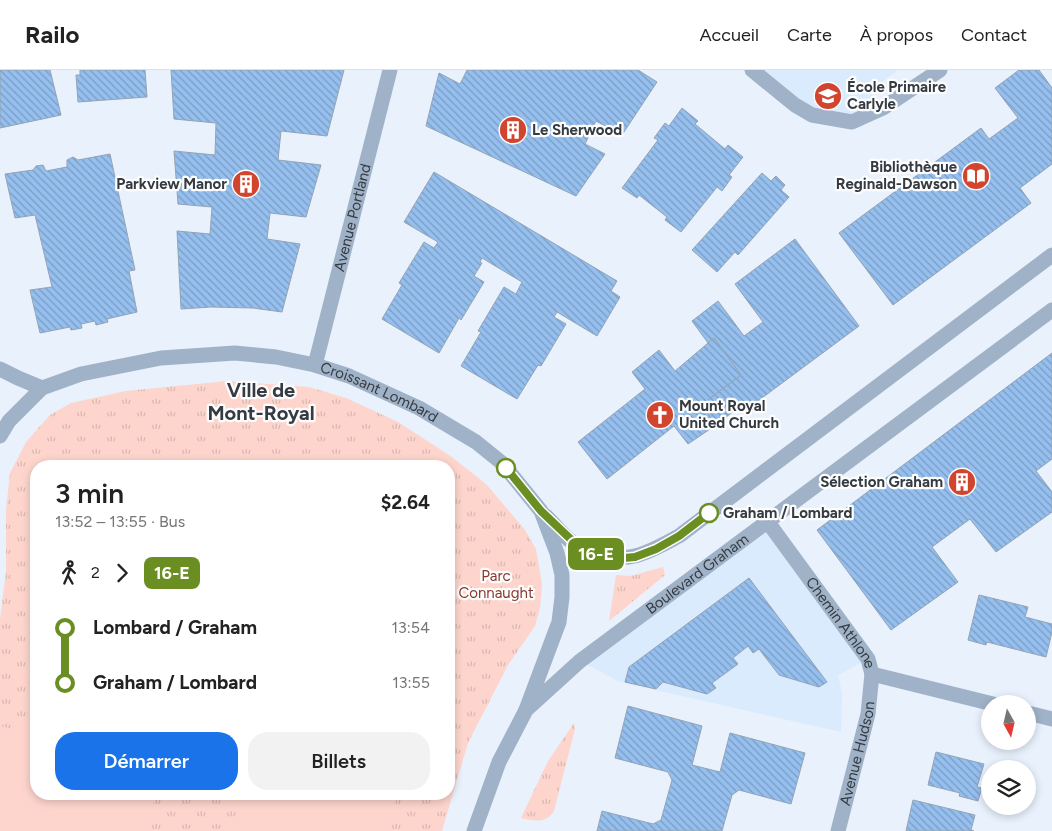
<!DOCTYPE html>
<html lang="fr">
<meta charset="utf-8">
<style>
body{margin:0;font-family:Figtree,sans-serif;background:#f2f2f2;color:#222;height:100vh;display:flex;flex-direction:column;font-size:19px;white-space:nowrap}
*{box-sizing:border-box;margin:0}
p{font-size:16px;color:#767676}
.icon{flex:none;width:28px;height:28px;fill:none;stroke:currentColor;stroke-width:2;stroke-linecap:round;stroke-linejoin:round}
.map{position:relative;flex:1;overflow:hidden}
.sheet{position:absolute;left:30px;top:390px;width:425px;height:340px;display:flex;flex-direction:column;background:#fff;border-radius:20px;box-shadow:0 2px 8px #0003}
.sheet>*{flex:none}
.badge{padding:0 10px;border-radius:8px;font-size:18px;line-height:32px}
.needle{width:32px;rotate:172deg}
.buttons{position:absolute;left:981px;top:625px;display:grid;gap:10px}
.buttons a{display:grid;place-items:center;width:55px;height:55px;border-radius:50%;background:#fff;box-shadow:0 2px 8px #0003;font-size:25px}
.map>.badge{position:absolute;translate:-50% -50%;box-shadow:0 0 0 2px #fff}
.legs{display:flex;align-items:center;gap:8px;height:55px;padding:0 25px;font-size:16px}
.legs p{margin-inline-start:auto}
.head{display:flex;align-items:center;justify-content:space-between;height:85px;padding:0 25px}
h1{font-size:28px;font-weight:600;line-height:38px}
.cta{display:flex;gap:10px;margin-top:auto;padding:10px 25px}
.cta a{flex:1;height:58px;border-radius:20px;background:#1a73e8;color:#fff;font-size:20px;font-weight:600;line-height:58px;text-align:center}
.cta a+a{background:#f2f2f2;color:#222}
ul{padding:0 25px;list-style:none}
li{display:flex;align-items:center;gap:18px;height:55px;font-size:19px}
li i{display:grid;place-items:center;width:8px;height:100%;margin:0 6px;background:currentColor}
li i::after{content:'';width:12px;height:12px;margin:-6px;border:4px solid;border-radius:50%;background:#fff}
li p{margin-inline-start:auto}
li:first-child i{background:linear-gradient(#0000 50%,currentColor 0)}
li:last-child i{background:linear-gradient(currentColor 50%,#0000 0)}
header{display:flex;align-items:center;gap:30px;box-sizing:border-box;height:70px;padding:0 25px;background:#fff;border-bottom:1px solid #e0e0e0}
header strong{font-size:24px}
nav{display:flex;gap:28px;margin-inline-start:auto;font-size:18px}
.map>svg:first-child{display:block}
.built{fill:#daebfe}
.grass{fill:url(#grass-tufts);fill-rule:evenodd}
.garden{fill:#fdd5cd}
.building{fill:url(#building-back-hatch);stroke:#94a3b4}
.lines{fill:none;stroke-linecap:round;stroke-linejoin:round}
.minor{stroke:#9fb2c7;stroke-width:15}
.line-1-casing{stroke:#fff;stroke-width:11}
.line-1{stroke:#6b8e23;stroke-width:8}
.stop-1-dot{fill:#fff;stroke:#6b8e23;stroke-width:2.5}
.labels{text-anchor:middle;dominant-baseline:central;stroke-width:4.5;stroke-linejoin:round;paint-order:stroke}
.poi-label{font-size:15px;font-weight:bold;fill:#353b42;stroke:#fdfdfd;text-anchor:start}
.street-label{font-size:15px;fill:#353b42;stroke:#fdfdfd}
.stop-label{font-size:15px;font-weight:bold;fill:#353b42;stroke:#fdfdfd;text-anchor:start}
.park-label{font-size:15px;fill:#88392c;stroke:#fdfdfd}
.district-label{font-size:20px;font-weight:bold;fill:#353b42;stroke:#fdfdfd}
</style>
<header>
<strong>Railo</strong>
<nav><a>Accueil</a><a>Carte</a><a>À propos</a><a>Contact</a></nav>
</header>
<div class="map">
<svg width="1052" height="761" viewBox="0 0 1052 761">
<defs>
<pattern id="grass-tufts" width="24" height="20" patternUnits="userSpaceOnUse" patternTransform="scale(1.25)"><rect width="24" height="20" fill="#fdd5cd"/><path d="M3 7l-1-3M5 7V3M7 7l1-3M15 17l-1-3M17 17v-4M19 17l1-3" fill="none" stroke="#d9b8b1"/></pattern>
<pattern id="building-back-hatch" width="6" height="6" patternUnits="userSpaceOnUse" patternTransform="scale(1.25)"><rect width="6" height="6" fill="#95bfee"/><path d="M-1 5l2 2M0 0l6 6M5-1l2 2" fill="none" stroke="#7a9cc2"/></pattern>
</defs>
<rect width="100%" height="100%" fill="#e8f1fc"/>
<!-- built -->
<g class="built">
<path d="M752,0h146l-23,17 -9,29 -37,3z"/>
<path d="M767,451l101,138 -30,16 4,18 -1,39 -221,-50 -40,-21z"/>
</g>
<!-- grass -->
<g class="grass">
<path d="M227,311l82,6 37,11 52,24 54,35 35,28 38,45 11,19 6,35 -2,24 -5,18 -27,39 -40,78 -26,88h-442v-212l6,-48v-61l4,-37 16,-31 24,-27 21,-12 55,-12zM36,396h413v328h-413z"/>
<path d="M663,497l2,8 -56,46 7,-46 15,1z"/>
<path d="M574,653l1,6 -21,82c-8,13 -20,10 -33,7l27,-57z"/>
</g>
<!-- garden -->
<g class="garden">
<path d="M0,656l36,9v59h120l-10,37h-146z"/>
<path d="M242,724h156l-10,37h-155z"/>
</g>
<!-- building -->
<g class="building">
<path d="M0,0h50l11,45 -61,13z"/>
<path d="M80,0h65l2,27 -69,5 -2,-27h4z"/>
<path d="M171,0h173l-17,66 -46,-5 -3,29 43,5 -15,52 -36,-4 -3,26 33,5 -18,68 -29,-4 -42,-1 -30,2 -4,-78 33,3 2,-27 -34,-3 -4,-53 41,4 1,-32 -42,-4z"/>
<path d="M467,0h171l19,12 -35,53 -26,-14 -11,23 20,10 -29,42 -150,-70 13,-53 21,11z"/>
<path d="M1019,0h20l13,18v76l-32,24 11,15 -138,102 -54,-72 142,-105 8,11 29,-21 -23,-30z"/>
<path d="M682,38l16,13 -3,3 30,25 3,-4 15,12 -14,18 3,2 -10,14 -5,-4 -36,45 -16,-12 2,-3 -28,-22 -2,3 -15,-10 36,-48 -4,-2 11,-15 4,3z"/>
<path d="M110,84l25,116 -6,1 8,41 -30,7 1,3 -12,3 -1,-4 -14,3 1,4 -11,2 -1,-3 -30,6 -10,-43 22,-3 -17,-72 -20,3 -10,-44 28,-4 3,-4 7,-1 3,6 21,-4v-7l6,-3 5,3z"/>
<path d="M434,102l183,109 -6,10 9,6 -23,39 -40,-24 -3,5 12,7 -25,42 -3,-1 -21,34 -56,-33 20,-34 -3,-1 26,-44 12,7 6,-12 -40,-24 -2,4 2,1 -8,13 10,6 -23,38 -2,-2 -20,35 -57,-34 20,-34 -3,-2 25,-41 10,6 4,-6 -34,-20z"/>
<path d="M762,103l9,8 5,-5 9,9 -4,5 8,7 -51,58 -3,-3 -18,20 -25,-22z"/>
<path d="M795,169l64,87 -116,86 -4,-5 -23,18 -15,-20 40,-30 -27,-37 -6,5 -16,-22 26,-20 26,35 19,-14 -28,-38z"/>
<path d="M714,268l27,37 -40,30 15,20 -28,19 -14,-18 -67,53 -29,-37 67,-53 -13,-17 27,-22 16,21z"/>
<path d="M1052,283v106l-16,12 16,21v20l-56,40 -26,-33 -38,28 26,35 -67,48 -74,-100z"/>
<path d="M749,508l78,104 -8,5 -40,-12 -20,-26 -6,4 -5,-7 -15,12 5,6 -26,19 4,5 -9,6 -44,-12 -7,7 -31,-7 4,-15z"/>
<path d="M979,525l49,12 -3,10 27,7v8l-6,25 -59,-15 -1,3 -18,-5z"/>
<path d="M628,636l74,20 -10,39 28,7 10,-39 75,20 -14,51 -52,-14 -7,5 -10,36h-125l5,-20 51,13 8,-4 11,-40 -4,-8 -53,-14z"/>
<path d="M936,682l48,12 -7,23 5,1 -4,13 -19,-5 1,-3 -32,-8z"/>
<path d="M913,730l62,15 -4,15 3,1h-68z"/>
</g>
<g class="lines">
<!-- minor -->
<g class="minor">
<path d="M752,0l43,35 17,10 40,7 31,-14 57,-38"/>
<path id="s1" d="M315,295l75,-295"/>
<path d="M0,299l18,9 24,10"/>
<path id="s2" d="M0,366l9,-15 33,-33 39,-14 80,-16 74,-5 41,4 39,8 34,11 70,32 57,34 26,21 39,48 16,42 5,22v22l-3,25 -33,88"/>
<path d="M546,446c10,10 21,25 34,32 4,3 10,4 15,5 34,12 54,-1 84,-17l373,-281"/>
<path id="s3" d="M767,451l101,138 4,15 121,30"/>
<path d="M1028,643l24,6"/>
<path id="s4" d="M474,761l25,-69 27,-52 54,-49 472,-351"/>
<path id="s5" d="M838,761l30,-117 4,-40"/>
</g>
</g>
<g class="lines">
<defs>
<path id="line-1" d="M506,398l35,43 39,37 32,11 23,-2 21,-8 23,-13 30,-23"/>
</defs>
<!-- line-1 casing -->
<use href="#line-1" class="line-1-casing"/>
<!-- line-1 -->
<use href="#line-1" class="line-1"/>
</g>
<!-- icons -->
<defs>
<symbol id="school-disc" viewBox="-11 -11 22 22"><circle r="9.5" fill="#d1452e" stroke="#fdfdfd"/><path d="M0-5L7-2L0 1L-7-2ZM-4 1L0 2.5L4 1V4Q0 6-4 4Z" fill="#fff"/></symbol>
<symbol id="building-disc" viewBox="-11 -11 22 22"><circle r="9.5" fill="#d1452e" stroke="#fdfdfd"/><path d="M-4-6H4V6H1V3H-1V6H-4ZM-2.5-4.3h1.7v1.8h-1.7ZM.8-4.3h1.7v1.8H.8ZM-2.5-1h1.7V.8h-1.7ZM.8-1h1.7V.8H.8Z" fill="#fff"/></symbol>
<symbol id="library-disc" viewBox="-11 -11 22 22"><circle r="9.5" fill="#d1452e" stroke="#fdfdfd"/><path d="M-6-4Q-3-5.5-.7-3.5V5Q-3 3-6 4ZM6-4Q3-5.5 .7-3.5V5Q3 3 6 4Z" fill="#fff"/></symbol>
<symbol id="church-disc" viewBox="-11 -11 22 22"><circle r="9.5" fill="#d1452e" stroke="#fdfdfd"/><path d="M-1.2-6h2.4v3.5h3.3v2.4h-3.3V6h-2.4V-.1h-3.3v-2.4h3.3Z" fill="#fff"/></symbol>
</defs>
<g fill-rule="evenodd">
<use href="#school-disc" x="812" y="10" width="32" height="32"/>
<use href="#building-disc" x="497" y="44" width="32" height="32"/>
<use href="#library-disc" x="960" y="90" width="32" height="32"/>
<use href="#building-disc" x="230" y="98" width="32" height="32"/>
<use href="#church-disc" x="644" y="329" width="32" height="32"/>
<use href="#building-disc" x="946" y="396" width="32" height="32"/>
</g>
<!-- markers -->
<g class="stop-1-dot">
<circle cx="506" cy="398" r="9"/>
<circle cx="709" cy="443" r="9"/>
</g>
<g class="labels">
<!-- poi labels -->
<g class="poi-label">
<text x="847" y="17">École Primaire<tspan x="847" dy="17">Carlyle</tspan></text>
<text x="532" y="60">Le Sherwood</text>
<text x="957" y="97" text-anchor="end">Bibliothèque<tspan x="957" dy="17">Reginald-Dawson</tspan></text>
<text x="227" y="114" text-anchor="end">Parkview Manor</text>
<text x="679" y="336">Mount Royal<tspan x="679" dy="17">United Church</tspan></text>
<text x="943" y="412" text-anchor="end">Sélection Graham</text>
</g>
<!-- street labels -->
<g class="street-label">
<text stroke="none"><textPath href="#s1" startOffset="152">Avenue Portland</textPath></text>
<text stroke="none"><textPath href="#s2" startOffset="412">Croissant Lombard</textPath></text>
<text stroke="none"><textPath href="#s4" startOffset="351">Boulevard Graham</textPath></text>
<text stroke="none"><textPath href="#s3" startOffset="126">Chemin Athlone</textPath></text>
<text stroke="none"><textPath href="#s5" startOffset="80">Avenue Hudson</textPath></text>
</g>
<!-- stop labels -->
<g class="stop-label">
<text x="723" y="443">Graham / Lombard</text>
</g>
<!-- park labels -->
<g class="park-label">
<text x="496" y="506">Parc<tspan x="496" dy="17">Connaught</tspan></text>
</g>
<!-- district labels -->
<g class="district-label">
<text x="261" y="320">Ville de<tspan x="261" dy="23">Mont-Royal</tspan></text>
</g>
</g>
</svg>
<div class="buttons">
<a><svg class="needle" viewBox="-14 -14 28 28"><path d="M0-13l5 13h-10z" fill="#e53935"/><path d="M0 13l5-13h-10z" fill="#767676"/></svg></a>
<a><svg class="icon" aria-label="layers" viewBox="0 0 24 24"><path d="M12 4l9 5-9 5-9-5zM3 14l9 5 9-5"/></svg></a>
</div>
<b class="badge" style="left:596px;top:484px;background:#6b8e23;color:#fff">16-E</b>
<section class="sheet">
<div class="head"><div><h1>3 min</h1><p>13:52 – 13:55 · Bus</p></div><b>$2.64</b></div>
<div class="legs"><svg class="icon" aria-label="walk" viewBox="0 0 24 24"><circle cx="13" cy="4" r="2"/><path d="M13 8l-2 6 4 7M11 14l-3 7M7 12l3-4h3l4 4"/></svg>2<svg class="icon" aria-label="forward" viewBox="0 0 24 24"><path d="M9 5l7 7-7 7"/></svg><b class="badge" style="background:#6b8e23;color:#fff">16-E</b></div>
<ul>
<li><i style="color:#6b8e23"></i><b>Lombard / Graham</b><p>13:54</p></li>
<li><i style="color:#6b8e23"></i><b>Graham / Lombard</b><p>13:55</p></li>
</ul>
<div class="cta"><a>Démarrer</a><a>Billets</a></div>
</section>
</div>
